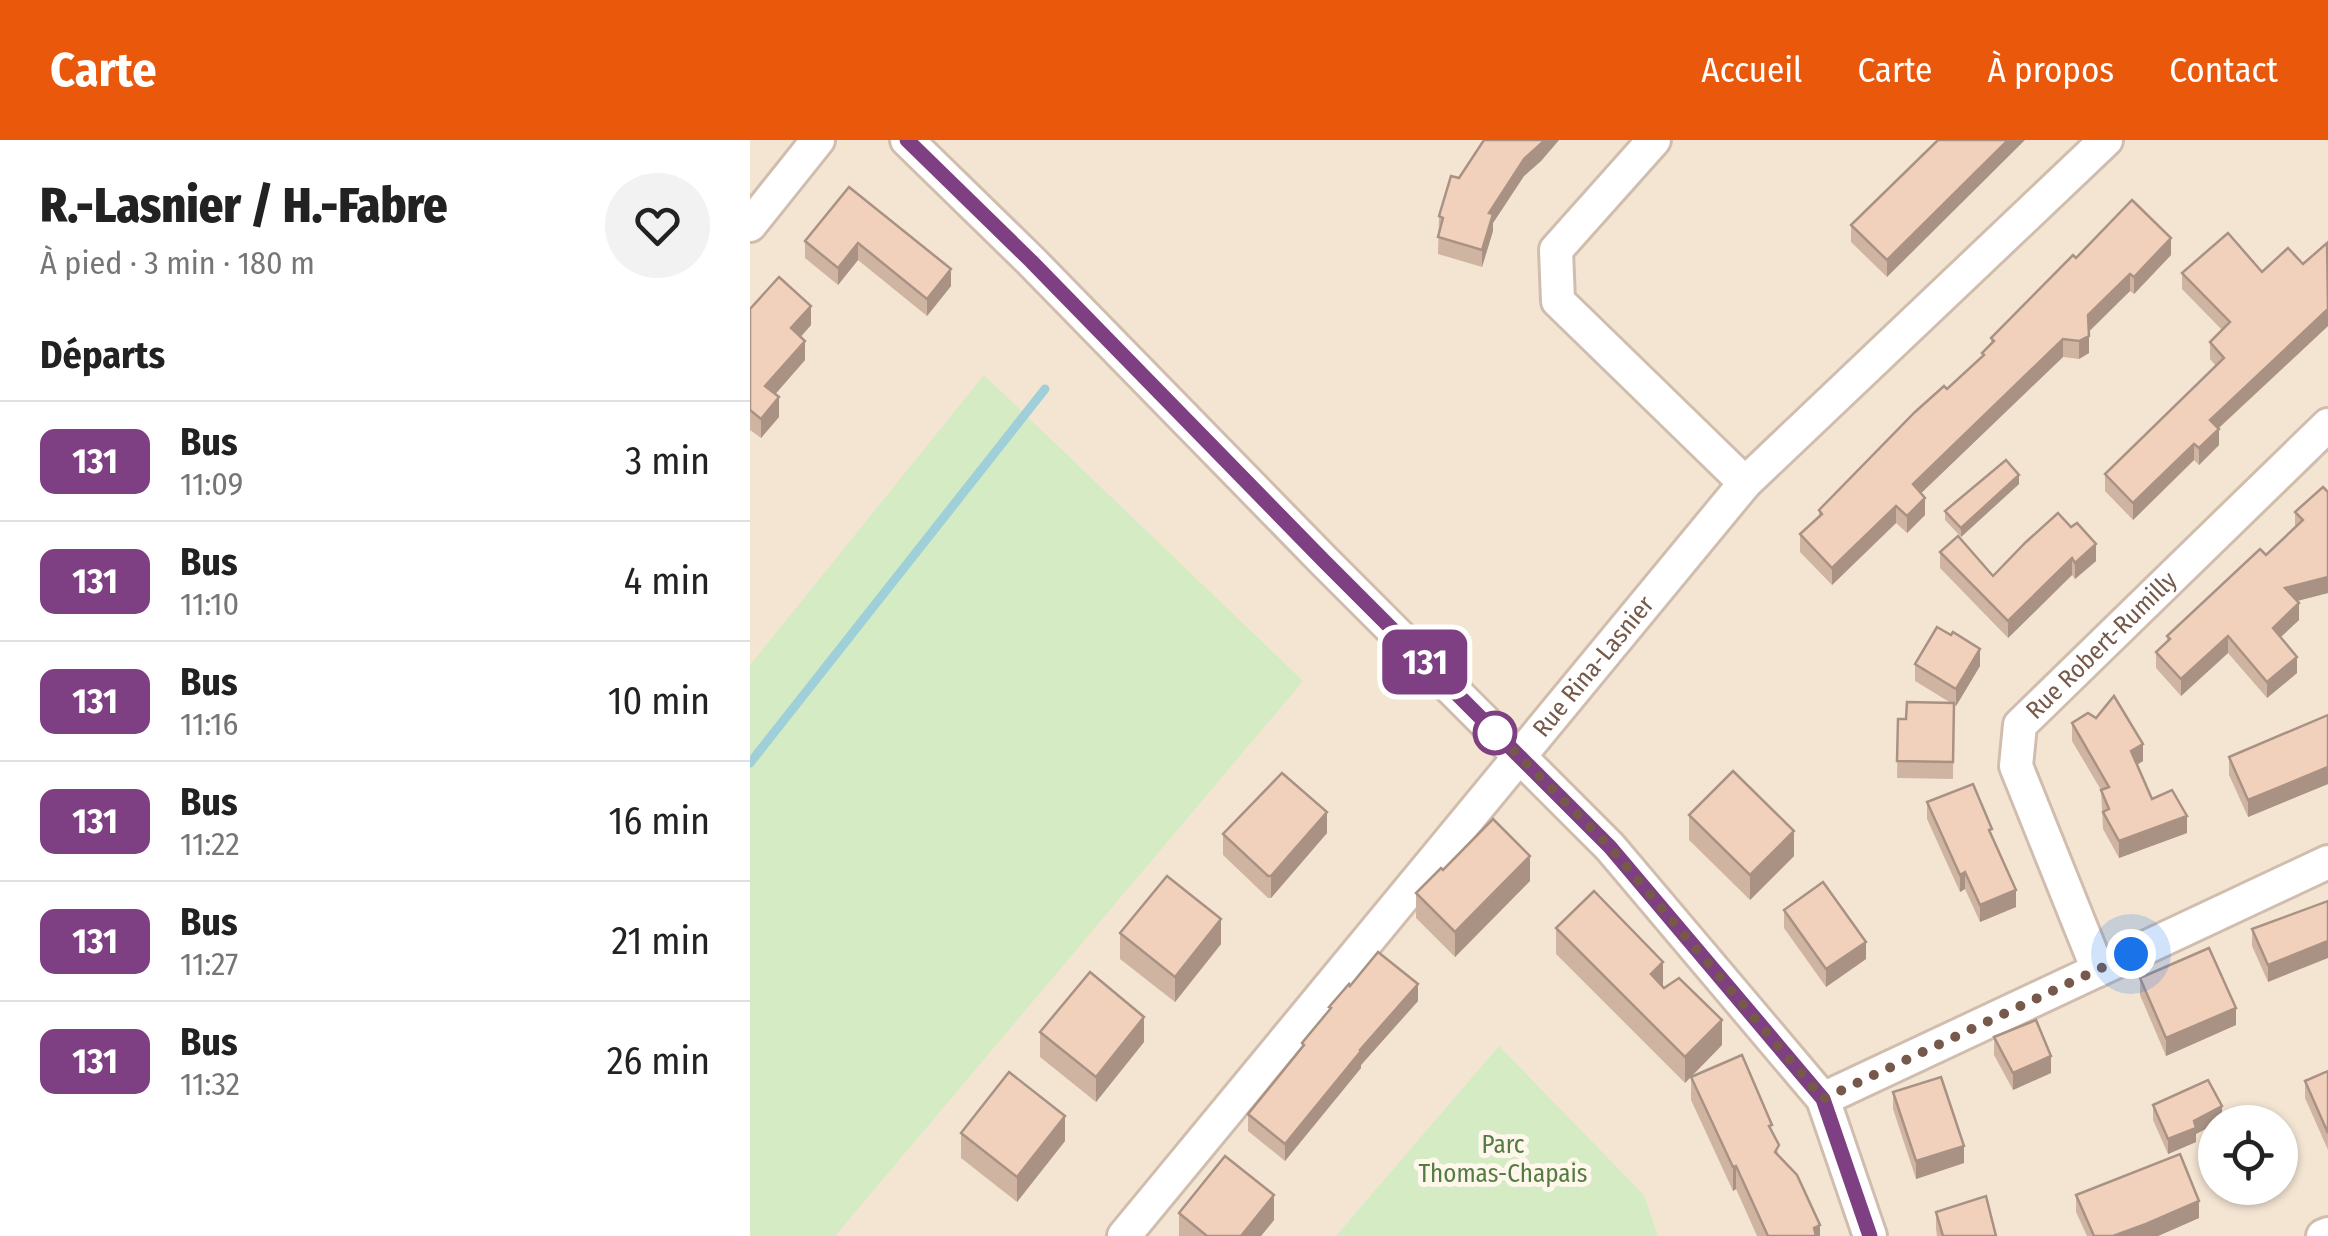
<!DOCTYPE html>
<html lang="fr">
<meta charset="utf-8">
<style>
body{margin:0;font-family:"Fira Sans Condensed",sans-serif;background:#f2f2f2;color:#222;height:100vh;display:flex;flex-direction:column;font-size:38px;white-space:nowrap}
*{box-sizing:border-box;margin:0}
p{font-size:32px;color:#767676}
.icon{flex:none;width:55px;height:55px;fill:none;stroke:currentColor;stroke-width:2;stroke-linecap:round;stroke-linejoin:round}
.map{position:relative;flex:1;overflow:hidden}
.panel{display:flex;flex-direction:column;background:#fff;width:750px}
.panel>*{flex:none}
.badge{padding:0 20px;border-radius:15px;font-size:35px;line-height:65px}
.tools{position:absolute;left:1448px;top:965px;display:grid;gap:20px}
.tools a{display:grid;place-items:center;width:100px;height:100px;border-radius:50%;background:#fff;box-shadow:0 2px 8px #0004;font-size:50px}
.you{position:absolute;width:50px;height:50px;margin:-25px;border:8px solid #fff;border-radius:50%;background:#1a73e8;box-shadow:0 0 0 15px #1a73e833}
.map>.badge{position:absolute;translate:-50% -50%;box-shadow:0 0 0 5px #fff}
h2{padding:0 40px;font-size:38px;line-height:90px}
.round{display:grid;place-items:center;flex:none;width:105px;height:105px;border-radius:52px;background:#f2f2f2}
.summary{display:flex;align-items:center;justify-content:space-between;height:170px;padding:0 40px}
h1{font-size:48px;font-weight:800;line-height:75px}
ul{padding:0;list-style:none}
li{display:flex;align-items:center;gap:30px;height:120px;padding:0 40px;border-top:2px solid #e0e0e0}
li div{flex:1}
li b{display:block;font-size:38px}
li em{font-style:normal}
li .badge{min-width:110px;font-weight:700;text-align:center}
header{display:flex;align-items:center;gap:60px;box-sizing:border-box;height:140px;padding:0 50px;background:#ea580c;color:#fff}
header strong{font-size:48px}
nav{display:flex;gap:55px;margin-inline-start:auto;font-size:35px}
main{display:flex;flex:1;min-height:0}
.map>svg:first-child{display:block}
.residential{fill:#f4e5d3;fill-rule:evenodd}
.green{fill:#d4ebc3}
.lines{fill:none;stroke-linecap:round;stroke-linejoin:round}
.stream{stroke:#9fd0d9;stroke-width:9}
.minor-casing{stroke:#d0bdae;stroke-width:38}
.minor{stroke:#fff;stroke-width:32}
.wall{fill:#d0b4a2}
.shaded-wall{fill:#a99284}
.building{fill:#f2d1bc;stroke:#a99284;stroke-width:2.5}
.line-casing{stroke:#fff;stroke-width:22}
.line{stroke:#7e4082;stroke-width:15}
.walk{stroke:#76594a;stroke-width:10;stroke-dasharray:0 18}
.stop-dot{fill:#fff;stroke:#7e4082;stroke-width:5}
.labels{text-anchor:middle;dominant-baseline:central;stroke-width:10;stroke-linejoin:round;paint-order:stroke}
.street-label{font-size:25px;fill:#76594a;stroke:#fff7ec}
.park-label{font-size:25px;fill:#547c42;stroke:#fff7ec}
</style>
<header>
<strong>Carte</strong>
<nav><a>Accueil</a><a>Carte</a><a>À propos</a><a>Contact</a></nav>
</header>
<main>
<section class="panel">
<div class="summary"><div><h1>R.-Lasnier / H.-Fabre</h1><p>À pied · 3 min · 180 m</p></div><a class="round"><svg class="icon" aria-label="heart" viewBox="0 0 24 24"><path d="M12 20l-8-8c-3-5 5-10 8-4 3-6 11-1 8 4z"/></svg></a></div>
<h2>Départs</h2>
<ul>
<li><span class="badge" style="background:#7e4082;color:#fff">131</span><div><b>Bus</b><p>11:09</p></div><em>3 min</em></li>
<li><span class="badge" style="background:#7e4082;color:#fff">131</span><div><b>Bus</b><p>11:10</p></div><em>4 min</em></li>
<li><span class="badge" style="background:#7e4082;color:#fff">131</span><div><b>Bus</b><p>11:16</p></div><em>10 min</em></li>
<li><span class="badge" style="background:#7e4082;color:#fff">131</span><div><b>Bus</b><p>11:22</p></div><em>16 min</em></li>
<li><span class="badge" style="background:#7e4082;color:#fff">131</span><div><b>Bus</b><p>11:27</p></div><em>21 min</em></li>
<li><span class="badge" style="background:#7e4082;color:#fff">131</span><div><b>Bus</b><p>11:32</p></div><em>26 min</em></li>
</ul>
</section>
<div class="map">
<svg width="1578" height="1096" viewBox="0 0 1578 1096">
<rect width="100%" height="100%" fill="#fdf3e5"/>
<!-- residential -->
<path class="residential" d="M0,0h1578v1096h-1578zM1465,982h65v66h-65z"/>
<!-- green -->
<g class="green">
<path d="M234,235l319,306 -468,555h-85v-571z"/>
<path d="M749,906l145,149 14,41h-322z"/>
</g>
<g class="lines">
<!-- stream -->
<path class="stream" d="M0,623l295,-374"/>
<defs>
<g id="minor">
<path d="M157,0l124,121 293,300 286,286 213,252 47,137"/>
<path d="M904,0l-98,110 2,51 187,182"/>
<path d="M0,85l68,-85"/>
<path id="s1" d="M1348,830l-82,-204 4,-41 308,-300"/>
<path d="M1073,959l505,-237"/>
<path id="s2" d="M374,1096l621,-753 361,-343"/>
<path d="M1573,1096l5,-2"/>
</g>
</defs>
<!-- minor casing -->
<use href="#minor" class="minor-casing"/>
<!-- minor -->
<use href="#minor" class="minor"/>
</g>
<!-- wall -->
<g class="wall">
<path d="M734,0h75l-18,21 -17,15 -31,47v8l-11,36 -44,-13 1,-38 20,-38z"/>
<path d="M1188,0l-51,137 -36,-35v-17z"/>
<path d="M99,47l102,99 -24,30 -69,-56 -20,25 -33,-27v-17z"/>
<path d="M1421,115l-37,39 -4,-3 -41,41v21l-10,6 -16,-2 -142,136 4,22 -18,18 -11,-10 -64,62 -32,-33v-18l19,-17v-7l163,-153v-4l9,-9v-6l85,-80z"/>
<path d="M1512,132l66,54 -109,102v17l-20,20 -5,-5 -61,60 -28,-29v-17l111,-108 -6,-7v-17l12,-12 -40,-41v-16z"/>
<path d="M0,169l61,16 -10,12 4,23 -30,34 4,23 -18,21 -11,-8z"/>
<path d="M1269,344l-58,53 -16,-17v-9z"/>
<path d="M1573,347l5,106 -31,8 2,19 -18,17 16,36 -30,25 -39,-45 -47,43 -25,-28v-16l11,-10v-6l99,-81 29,-28v-15z"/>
<path d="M1276,402l70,19 -21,18 -3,-4 -64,63 -68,-70v-16l53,24z"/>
<path d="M1165,524l65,2 -24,40 -2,-1 -1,74 -56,-1 1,-59h8l45,-16 -36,-22z"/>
<path d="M1578,575v69l-80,33 -19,-42v-18z"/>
<path d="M1322,583l71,38 -6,4 15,34 35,34 -68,25 -16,-29 -2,-39 -29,-49z"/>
<path d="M1177,662l65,34 24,71 -36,15 -15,-33 -5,3 -33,-73z"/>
<path d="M939,675l105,41 -44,44 -61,-60z"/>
<path d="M577,693l-56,65h-3l-45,-43v-21z"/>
<path d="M693,730l87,11 -75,76 -39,-39v-25z"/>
<path d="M1578,761l-60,81 -16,-36v-17z"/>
<path d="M1034,770l82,49 -40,28 -42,-59z"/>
<path d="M806,788l107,59 59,58 -37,38 -129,-129z"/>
<path d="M370,793l101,11 -46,58 -55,-43z"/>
<path d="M1390,838l96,47 -70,31 -26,-61z"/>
<path d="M600,846l68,15 -57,64v3l-76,93 -37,-30v-17l54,-67v-4l27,-33v-3z"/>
<path d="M290,892l104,10 -48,60 -56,-45z"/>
<path d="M1244,897l57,36 -38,17 -19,-35z"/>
<path d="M1578,931v79l-23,-52v-17z"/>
<path d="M941,937l81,55 7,24 41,80h-63l-21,-47 -3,2 -42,-91z"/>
<path d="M1143,952l71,71 -48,16 -23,-70z"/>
<path d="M1403,965l69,15 -26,14v8l-28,12 -15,-34z"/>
<path d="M211,993l104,8 -48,61 -56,-44z"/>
<path d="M1326,1055l123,23 -41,18h-71l-11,-24z"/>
<path d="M1186,1072l60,24h-59l-1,-7z"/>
<path d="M429,1073l95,7 -13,16h-82z"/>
</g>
<!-- shaded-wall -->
<g class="shaded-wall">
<path d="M795,0h14l-18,21 -17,15 -31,47v8l-11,36v-17l7,-37 35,-54z"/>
<path d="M1258,0h17l-138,137v-17z"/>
<path d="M1421,98v17l-37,39v-17z"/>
<path d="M108,103v17l-20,25v-17z"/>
<path d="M201,129v17l-24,30v-17z"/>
<path d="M1380,134v17l-42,41v-17z"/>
<path d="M61,166v19l-20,22v-19z"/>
<path d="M1578,169v17l-118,110v-16z"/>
<path d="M1339,196v17l-10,6v-18z"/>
<path d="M1313,199v18l-150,144v-17z"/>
<path d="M55,201v19l-40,46v-20z"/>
<path d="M29,257v20l-18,21v-19z"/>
<path d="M1469,289v16l-20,20v-17z"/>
<path d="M1444,304v16l-61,60v-17z"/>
<path d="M1269,335v9l-58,53v-9z"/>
<path d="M1175,358v17l-18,18v-17z"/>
<path d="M1146,366v17l-64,62v-17z"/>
<path d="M1346,404v17l-21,18v-16z"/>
<path d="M1322,418v17l-64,63v-17z"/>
<path d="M1578,437v16l-43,11v-16z"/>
<path d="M1549,463v17l-26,24v-16z"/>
<path d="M1478,496v17l-47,43v-17z"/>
<path d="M1230,509v17l-24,40v-17z"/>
<path d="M1547,517v16l-30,25v-16z"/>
<path d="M1393,604v17l-12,7v-17z"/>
<path d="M1578,627v17l-80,33v-17z"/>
<path d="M577,672v21l-56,65v-22z"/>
<path d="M1437,676v17l-68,25v-17z"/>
<path d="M1044,691v25l-44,44v-25z"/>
<path d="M780,716v25l-75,76v-25z"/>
<path d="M1215,732v17l-5,3v-17z"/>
<path d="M1266,750v17l-36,15v-17z"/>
<path d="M471,779v25l-46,58v-25z"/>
<path d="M1578,801v17l-60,24v-17z"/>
<path d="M1116,802v17l-40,28v-18z"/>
<path d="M913,822v25l-12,-13z"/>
<path d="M668,844v17l-57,64v3l-76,93v-17l75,-94z"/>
<path d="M1486,868v17l-70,31v-18z"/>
<path d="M394,877v25l-48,60v-25z"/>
<path d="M972,880v25l-37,38v-26z"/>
<path d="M1301,916v17l-38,17v-17z"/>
<path d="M1472,966v14l-26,14v8l-28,12v-15l26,-18z"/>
<path d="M315,976v25l-48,61v-25z"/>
<path d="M1214,1006v17l-48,16v-18z"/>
<path d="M986,1026v23l-3,2v-24z"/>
<path d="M524,1055v25l-13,16h-20z"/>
<path d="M1449,1061v17l-41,18h-45z"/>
<path d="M1070,1085v11h-6v-8z"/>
</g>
<!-- building -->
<g class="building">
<path d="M734,0h61l-21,19 -35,54 4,1 -11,36 -44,-13 5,-19 -4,-2 12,-40 8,2z"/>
<path d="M1188,0h70l-121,120 -36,-35z"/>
<path d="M99,47l102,82 -24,30 -69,-56 -20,25 -33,-27z"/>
<path d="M1382,60l39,38 -37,39 -4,-3 -42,41 1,21 -10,5 -16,-2 -150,145 12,14 -18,18 -11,-10 -64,62 -32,-34 22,-20 -3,-4 96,-98 29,-26 3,3 37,-34 -2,-2 12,-12 -3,-3 82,-83 3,3z"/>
<path d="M1478,93l34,39 26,-24 15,16 24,-21 1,66 -118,111 9,9 -20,19 -5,-4 -61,59 -28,-29 119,-116 -14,-16 20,-20 -48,-49z"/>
<path d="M29,137l32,29 -20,22 14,13 -40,45 14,11 -18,22 -11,-9v-101z"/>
<path d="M1256,320l13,15 -58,53 -16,-17z"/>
<path d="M1573,347l5,5v85l-43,11 14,15 -26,25 24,29 -30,25 -39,-46 -47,43 -25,-27 14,-13 -3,-3 93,-87 6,6 37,-35 -8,-8z"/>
<path d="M1308,373l13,14 6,-4 19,21 -21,19 -3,-5 -64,63 -68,-69 18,-16 35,40 33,-34z"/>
<path d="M1187,487l14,8 2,-3 27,17 -24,40 -41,-25z"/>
<path d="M1364,556l29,48 -12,7 21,48 20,-9 15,26 -68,25 -16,-29 6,-3 -8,-19 8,-3 -37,-64 16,-10 8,5z"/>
<path d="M1157,562l47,1 -1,59 -56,-1 1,-42h8z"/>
<path d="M1578,575v52l-80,33 -19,-43z"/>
<path d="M983,631l61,60 -44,44 -61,-60z"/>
<path d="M532,633l45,39 -56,64h-3l-45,-42z"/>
<path d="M1223,644l19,45 -3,1 27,60 -36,15 -15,-33 -5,3 -33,-73z"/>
<path d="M743,679l37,37 -75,76 -39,-39 25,-25 2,2z"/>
<path d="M417,736l54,43 -46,58 -55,-44z"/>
<path d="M1073,742l43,60 -40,27 -42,-59z"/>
<path d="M844,751l69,71 -12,12 13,14 15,-10 43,42 -37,37 -129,-129z"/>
<path d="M1578,761v40l-60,24 -16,-36z"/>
<path d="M1459,808l27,60 -70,30 -26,-60z"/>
<path d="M628,812l40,32 -58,66 1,1 -76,93 -37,-30 56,-69 -2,-2 29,-35 -2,-1 20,-23 1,2z"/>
<path d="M340,832l54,45 -48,60 -56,-45z"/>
<path d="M1286,880l15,36 -38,17 -19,-36z"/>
<path d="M992,915l30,70 -3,1 10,19 -4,7 22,23 23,50 -6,3 2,8h-48l-32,-70 -3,1 -42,-90z"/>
<path d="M1578,931v62l-23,-52z"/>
<path d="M259,932l56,44 -48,61 -56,-44z"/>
<path d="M1191,937l23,69 -48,15 -23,-69z"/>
<path d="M1458,940l14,26 -28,15 2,7 -28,11 -15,-34z"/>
<path d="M1430,1014l19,47 -53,23 -33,12h-19l-18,-41z"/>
<path d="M475,1016l49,39 -33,41h-34l-28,-23z"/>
<path d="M1236,1056l10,40h-53l-7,-24z"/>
</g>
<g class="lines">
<defs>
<path id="line" d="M157,0l124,121 293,300 286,286 213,252 47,137"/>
</defs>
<!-- line casing -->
<use href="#line" class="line-casing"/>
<!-- line -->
<use href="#line" class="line"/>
<!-- walk -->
<path class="walk" d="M745,593l-3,-4 118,118 213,252 308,-145"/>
</g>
<!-- markers -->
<circle class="stop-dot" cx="745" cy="593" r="20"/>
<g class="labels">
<!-- street labels -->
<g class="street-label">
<text stroke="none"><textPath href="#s1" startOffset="375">Rue Robert-Rumilly</textPath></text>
<text stroke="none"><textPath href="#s2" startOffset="738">Rue Rina-Lasnier</textPath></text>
</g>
<!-- park labels -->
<g class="park-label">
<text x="753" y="1005">Parc<tspan x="753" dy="29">Thomas-Chapais</tspan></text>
</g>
</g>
</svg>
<div class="tools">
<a><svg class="icon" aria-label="locate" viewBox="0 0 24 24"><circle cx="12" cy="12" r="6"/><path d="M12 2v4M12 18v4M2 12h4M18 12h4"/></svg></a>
</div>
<div class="you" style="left:1381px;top:814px"></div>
<b class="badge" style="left:675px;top:522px;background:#7e4082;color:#fff">131</b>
</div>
</main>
